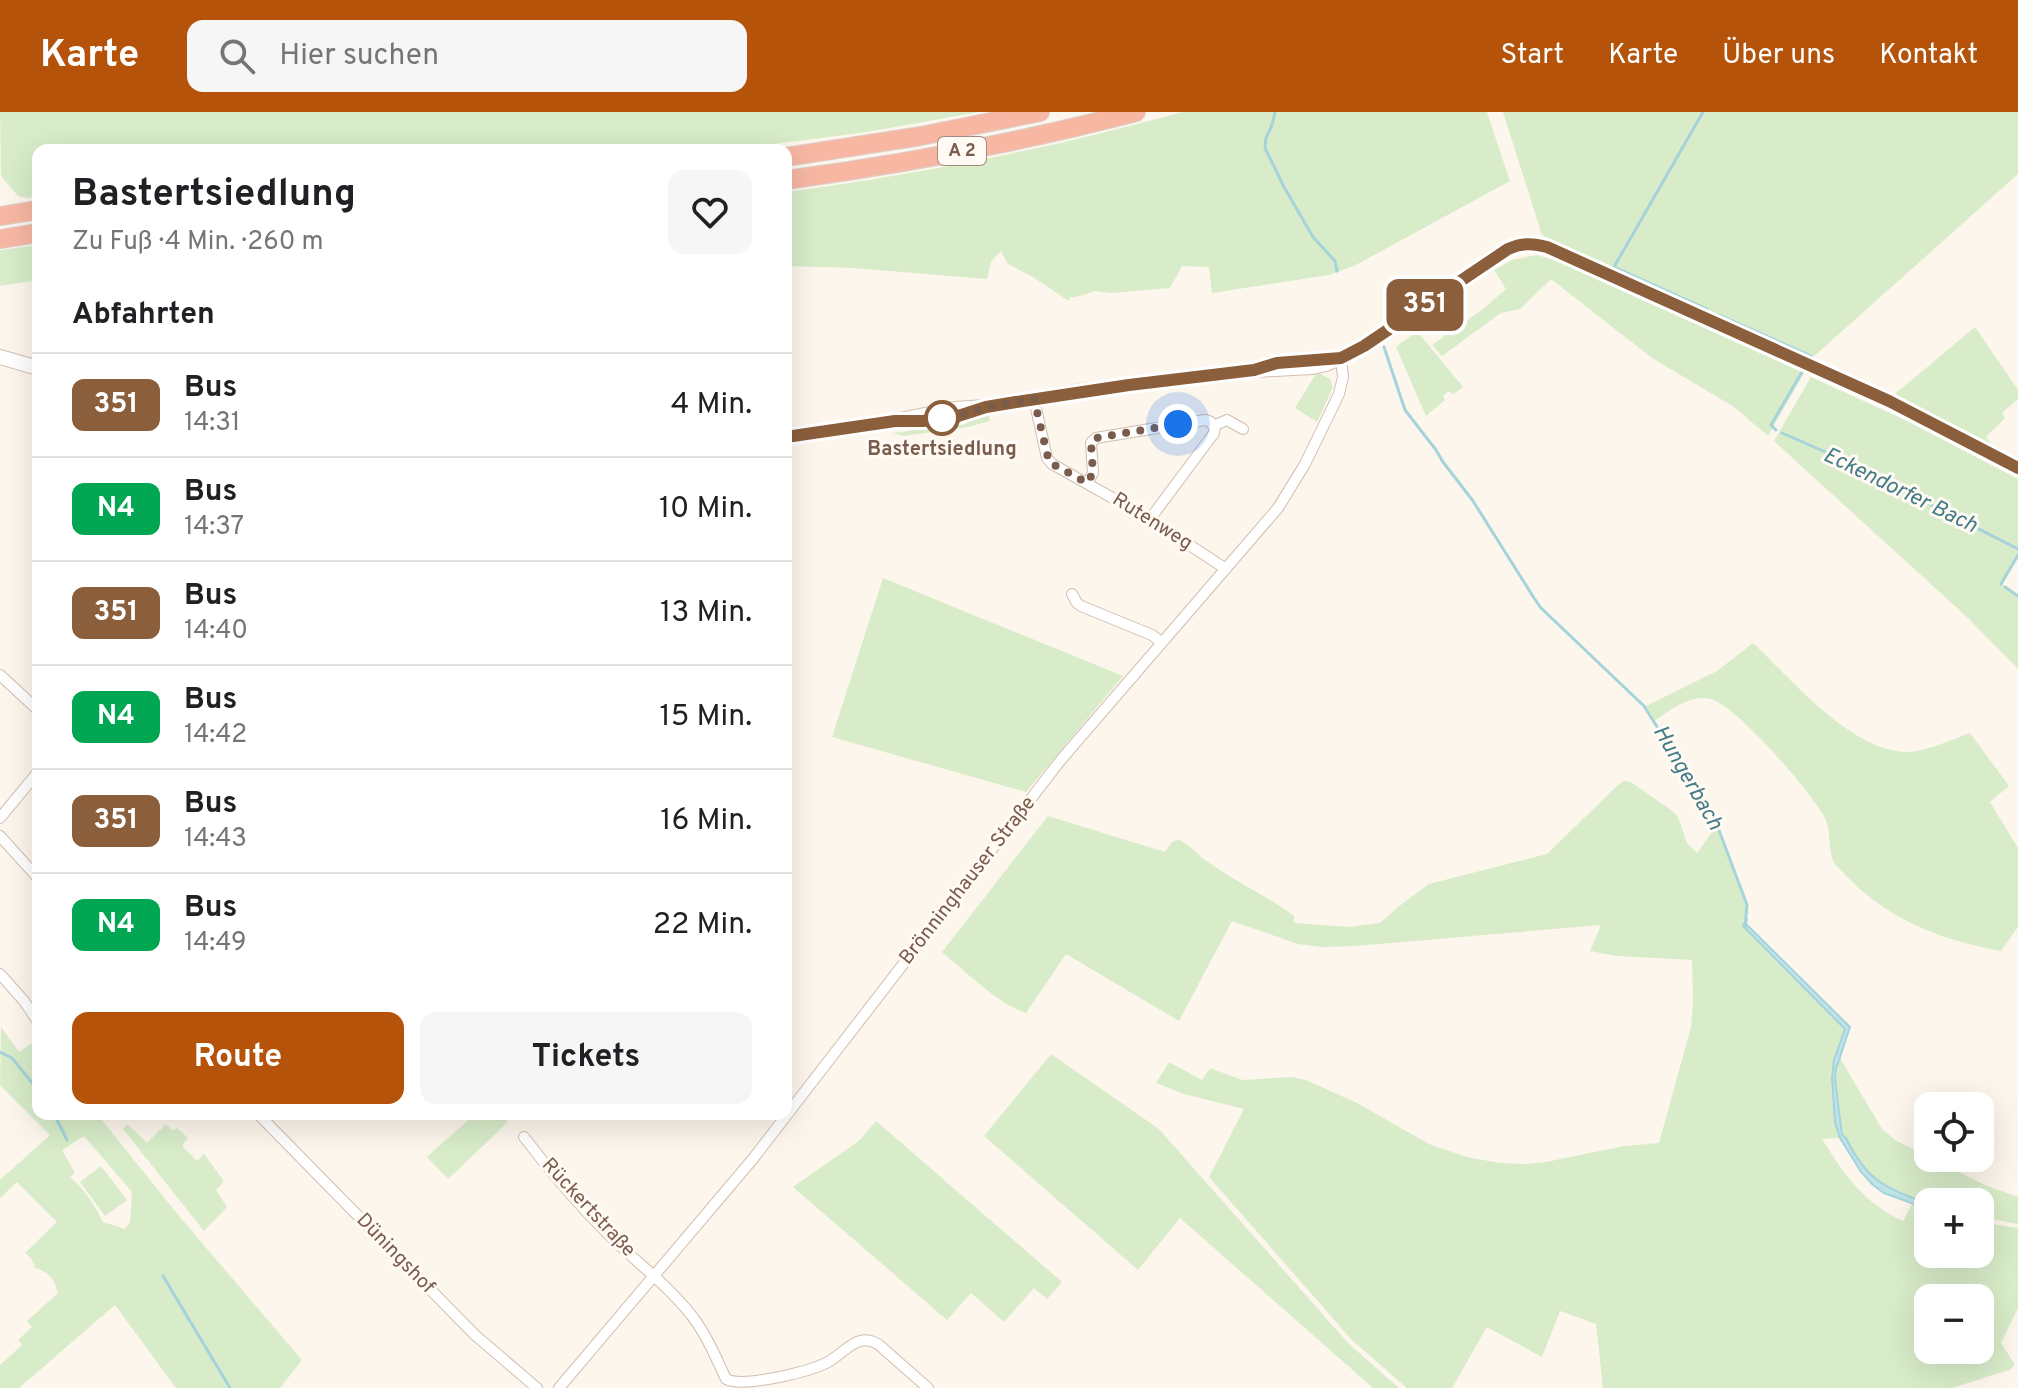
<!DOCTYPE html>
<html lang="de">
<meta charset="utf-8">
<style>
body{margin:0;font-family:Overpass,sans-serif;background:#f6f6f6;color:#202124;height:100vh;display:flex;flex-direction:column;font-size:30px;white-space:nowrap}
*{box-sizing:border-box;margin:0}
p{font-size:26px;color:#757577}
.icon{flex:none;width:44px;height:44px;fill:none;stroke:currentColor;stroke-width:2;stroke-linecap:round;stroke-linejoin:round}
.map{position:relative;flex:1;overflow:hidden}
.details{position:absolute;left:32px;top:32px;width:760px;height:976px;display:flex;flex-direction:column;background:#fff;border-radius:16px;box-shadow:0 8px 32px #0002}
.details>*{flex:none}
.badge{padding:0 16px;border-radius:12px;font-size:28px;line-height:52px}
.tools{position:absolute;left:1914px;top:980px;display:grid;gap:16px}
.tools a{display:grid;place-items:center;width:80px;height:80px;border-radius:16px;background:#fff;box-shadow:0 8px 32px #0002;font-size:40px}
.you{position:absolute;width:40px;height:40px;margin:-20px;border:6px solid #fff;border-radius:50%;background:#1a73e8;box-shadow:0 0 0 12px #1a73e833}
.map>.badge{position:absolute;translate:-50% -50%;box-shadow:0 0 0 4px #fff}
h2{padding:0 40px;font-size:30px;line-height:72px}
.round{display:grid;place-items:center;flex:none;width:84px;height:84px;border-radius:16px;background:#f6f6f6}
.headline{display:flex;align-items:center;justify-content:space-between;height:136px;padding:0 40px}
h1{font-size:38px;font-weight:700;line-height:60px}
.action{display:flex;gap:16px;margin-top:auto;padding:16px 40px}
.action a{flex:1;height:92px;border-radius:16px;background:#b45309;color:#fff;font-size:32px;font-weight:700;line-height:92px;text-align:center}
.action a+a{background:#f6f6f6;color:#202124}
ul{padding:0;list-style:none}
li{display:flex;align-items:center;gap:24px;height:104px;padding:0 40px;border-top:2px solid #e0e0e0}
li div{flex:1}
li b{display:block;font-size:30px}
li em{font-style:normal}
li .badge{min-width:88px;font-weight:700;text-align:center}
header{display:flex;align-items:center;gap:48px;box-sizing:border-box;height:112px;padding:0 40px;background:#b45309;color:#fff}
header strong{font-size:38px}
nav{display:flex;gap:44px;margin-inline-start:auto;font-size:28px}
.search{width:560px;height:72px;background:#f6f6f6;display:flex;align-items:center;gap:20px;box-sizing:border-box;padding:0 28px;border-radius:16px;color:#757577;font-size:30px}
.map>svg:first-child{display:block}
.green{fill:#d8ecc9;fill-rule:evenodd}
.water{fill:#bfe3e8;stroke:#a5d3da;stroke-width:2}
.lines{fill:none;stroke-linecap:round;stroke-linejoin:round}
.stream{stroke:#a5d3da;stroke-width:3}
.street-casing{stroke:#d1beb0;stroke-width:12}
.secondary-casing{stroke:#d6c0b0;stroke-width:16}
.highway-casing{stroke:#dad1cd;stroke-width:20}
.street{stroke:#fff;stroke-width:10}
.secondary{stroke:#fff;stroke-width:14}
.highway{stroke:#f7b7a3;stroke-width:18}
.line-casing{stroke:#fff;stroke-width:18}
.line{stroke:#8b5e3c;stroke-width:12}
.walk{stroke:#7a5c4d;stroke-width:8;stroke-dasharray:0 14.4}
.stop-dot{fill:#fff;stroke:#8b5e3c;stroke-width:4}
.labels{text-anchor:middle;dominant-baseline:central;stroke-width:6;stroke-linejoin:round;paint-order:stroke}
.shield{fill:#fffaf3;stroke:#a28b7f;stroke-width:2}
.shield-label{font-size:18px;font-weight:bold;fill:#7a5c4d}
.stop-label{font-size:20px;font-weight:bold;fill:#7a5c4d;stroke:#fffaf3}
.street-label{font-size:20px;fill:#7a5c4d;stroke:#fffaf3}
.water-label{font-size:22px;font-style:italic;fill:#437c86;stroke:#fffaf3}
</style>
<header>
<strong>Karte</strong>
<div class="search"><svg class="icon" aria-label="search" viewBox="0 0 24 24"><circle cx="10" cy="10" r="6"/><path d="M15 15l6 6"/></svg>Hier suchen</div>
<nav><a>Start</a><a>Karte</a><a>Über uns</a><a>Kontakt</a></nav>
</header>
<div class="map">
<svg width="2018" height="1276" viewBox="0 0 2018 1276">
<rect width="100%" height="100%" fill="#fdf6ec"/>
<!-- green -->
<g class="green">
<path d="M0,0h979l-112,20 -141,18h-688v46l-11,2 -9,-2 -17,-20z"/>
<path d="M1183,0h304l23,69 -156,85 -25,9 -117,18 -3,-26 -27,-1 -12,22 -60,5 -15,-2 -19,6h-6l-1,4 -36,-24 -25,-13 -7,-13 -10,11 -4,17 -133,-11 -68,-2v-74c134,-18 267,-44 397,-80z"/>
<path d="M1503,0h515v62l-206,184 -266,-119 -5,-7z"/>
<path d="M38,133v35l-38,6v-36z"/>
<path d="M1537,143l17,5 250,113 -36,63 -34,-29 -82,-49 -101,-79 -31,30 -19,4 -59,43 -10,-11 51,-36 23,-20 -12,-19 18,-10z"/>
<path d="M1975,215l43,63v9l-16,14 3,5 -19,19 8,10 -100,-52z"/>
<path d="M1417,219l46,56 -10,7 -4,-3 -6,5 2,4 -19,16 -30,-69z"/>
<path d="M1317,260l13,7 3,8 -16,35 -22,-14z"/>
<path d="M1811,265l96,44 111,58v79l-16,26 16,11v74l-50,-51 -194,-177z"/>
<path d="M989,302l1,7 -22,6 -65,9 -10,-3 73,-9v-3z"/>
<path d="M883,466l240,98 -97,116 -194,-55z"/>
<path d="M1753,531c38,36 97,107 152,109 22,0 45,-12 65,-19l39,53 -19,16 28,46v79l-17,24c-68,-13 -118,-33 -165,-86 -9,-10 -4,-33 -11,-47 -14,-26 -87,-111 -114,-119 -20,-5 -42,11 -56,22l-9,-15 71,-35z"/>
<path d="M1624,669l7,1 40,28 7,7 9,26 10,10 19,-27 30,81 -3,19 102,103c-4,10 -8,20 -11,31 -5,24 -1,54 6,78l-18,1c21,34 43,65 81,82l10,-19 15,7v45h52v-32l38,6v80l-17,35 13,20 -1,4 -4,3 -57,18h-349l-7,-64 -36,-13 -18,46 -55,-30 -35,61h-45l-55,-48 -143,-163 35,-68 -60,-15 -28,-11 13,-21 33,18 8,-12 32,12 51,-3 13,3 51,23 72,41 38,13 33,6 25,1 21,-2 78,-16 35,-3 32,-116 2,-25 -1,-42 -75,-4 -27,-5 11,-26 -246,21 -33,1 -24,-3 -66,-23 -53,100 -113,-67 -40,59c-27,-8 -62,-43 -84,-61l106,-136 117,36c4,-5 6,-12 13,-12 7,0 23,18 30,22 28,20 59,34 86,54v7l55,4 31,-4 18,-16 31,-23 118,-30 70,-68zM1928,1186h52v52h-52z"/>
<path d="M1,915l18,25 19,-13v75h59l82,102 123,144 -22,28h-104l-61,-83 -96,83h-19v-23l22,-20 -4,-5 14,-13 -5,-6 31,-28c-4,-14 -9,-21 -23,-25l-4,-10 -6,-5 32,-31 -40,-40 -17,16v-18l50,-45 -50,-50zM84,1024l48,56 -2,30 -5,7 -22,-7c-9,-18 -18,-32 -33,-45l5,-4 -13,-23z"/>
<path d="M1051,942l108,75 189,214 51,45h-26l-193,-170 -42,52 -154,-134z"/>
<path d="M1840,946l42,71 13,11 90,45 33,12v27l-38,-7v-15c-17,0 -41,3 -55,0 -37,-5 -64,-32 -79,-64l-5,-3 -6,-56z"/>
<path d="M475,1002h26l7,8 -60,57 -21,-22z"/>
<path d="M876,1009l186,161 -15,17 -13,-11 -30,34 -33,-29 -24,27 -154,-133 67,-47z"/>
<path d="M127,1012l20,19 19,-19 7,7 4,-3 11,10 -6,8 15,15 7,-7 20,27 -8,9 11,17 -23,24 -81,-102z"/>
<path d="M101,1054l26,34 -22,16 -25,-34z"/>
</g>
<!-- water -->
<path class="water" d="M1747,806l-1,6 104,103 -14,42 -1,10 7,56 4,3c20,42 40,51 82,65v6l-44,-16 -11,-8 -12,-13 -21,-34 -5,-16 -3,-43 2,-19 11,-31 -102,-103z"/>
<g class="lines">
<!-- stream -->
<g class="stream">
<path d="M1275,0l-3,13 -6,13 -1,10 19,39 29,50 22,24 2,10"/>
<path d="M1703,0l-89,155 93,42"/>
<path d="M1719,203l92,41"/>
<path d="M1384,235l21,63 31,40 7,12 30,39 61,97 7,10 103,98 10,16 60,95 33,88 -2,21"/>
<path d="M1776,318l-5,-5 31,-53"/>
<path d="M1782,321l55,24 181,92"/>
<path d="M2001,472l17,-29"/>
<path d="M2005,475l13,9"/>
<path d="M0,940l12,6 26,32"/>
<path d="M54,1002l13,26"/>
<path d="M163,1164l67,112"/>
</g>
<defs>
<g id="street">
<path d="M1034,287l13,59 5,6 98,55 76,50"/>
<path d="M1213,314l14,-6 16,9"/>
<path d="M1087,371l6,-10 -2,-30 5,-5 109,-18c7,1 11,7 9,13l-64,86"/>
<path d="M1072,482l5,9 4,3 71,29 9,7"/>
<path d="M0,563l38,35"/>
<path d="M0,706l38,-46"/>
<path d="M0,724l38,42"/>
<path d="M0,862l24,27 14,21"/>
<path d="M258,1002l217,221 62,53"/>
<path d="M524,1025c28,37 57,71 90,103 28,27 61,51 83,83 12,17 20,37 29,56 16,9 83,-7 102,-17 11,-6 21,-18 32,-21 7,-2 12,0 18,3l50,44"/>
<path d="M559,1276l193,-228 308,-399 218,-253 27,-44 34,-70 4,-17 -2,-19"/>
</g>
<g id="secondary">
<path d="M0,245l38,11"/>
<path d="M786,325l109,-16 59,-12 32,-2 96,-16 172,-21 58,-3 14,-3 38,-18 144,-97c14,-6 25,-6 39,-2l342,154 129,67"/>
</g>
<g id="highway">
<path d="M786,45l135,-21 119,-24"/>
<path d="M786,68c118,-16 235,-38 350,-68"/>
<path d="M0,104l38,-6"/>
<path d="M0,127l38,-6"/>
</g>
</defs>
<!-- street casing -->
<use href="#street" class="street-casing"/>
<!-- secondary casing -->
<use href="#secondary" class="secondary-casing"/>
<!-- highway casing -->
<use href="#highway" class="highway-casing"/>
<!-- street -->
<use href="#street" class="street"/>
<!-- secondary -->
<use href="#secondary" class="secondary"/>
<!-- highway -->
<use href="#highway" class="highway"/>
</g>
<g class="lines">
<defs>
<path id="line" d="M786,325l109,-16h28l32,-4 31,-10 30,-5 113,-17 125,-15 23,-7 64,-5 23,-12 144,-97c14,-6 24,-6 39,-2l342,154 129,67"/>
</defs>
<!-- line casing -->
<use href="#line" class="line-casing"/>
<!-- line -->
<use href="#line" class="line"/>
<!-- walk -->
<path class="walk" d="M942,306l-3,1 16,-2 31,-10 48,-8 15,63 38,21 6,-10 -2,-30 5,-5 82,-14"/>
</g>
<!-- markers -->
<circle class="stop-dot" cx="942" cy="306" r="16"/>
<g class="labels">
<!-- shield labels -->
<rect class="shield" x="938" y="25" width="48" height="28" rx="6"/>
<g class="shield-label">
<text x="962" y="39">A 2</text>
</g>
<!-- stop labels -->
<g class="stop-label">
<text x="942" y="338">Bastertsiedlung</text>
</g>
<!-- street labels -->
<g class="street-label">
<text transform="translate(1152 410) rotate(32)">Rutenweg</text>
<text transform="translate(968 769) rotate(-52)">Brönninghauser Straße</text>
<text transform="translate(588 1096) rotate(47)">Rückertstraße</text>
<text transform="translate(395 1142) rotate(46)">Düningshof</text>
</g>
<!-- water labels -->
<g class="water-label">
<text transform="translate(1900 379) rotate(26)">Eckendorfer Bach</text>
<text transform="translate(1687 666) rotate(60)">Hungerbach</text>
</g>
</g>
</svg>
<div class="tools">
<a><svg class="icon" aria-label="locate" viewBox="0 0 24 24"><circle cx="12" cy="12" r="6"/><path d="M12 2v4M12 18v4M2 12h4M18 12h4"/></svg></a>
<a>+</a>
<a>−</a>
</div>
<div class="you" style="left:1178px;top:312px"></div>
<b class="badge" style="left:1425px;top:193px;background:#8b5e3c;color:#fff">351</b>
<section class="details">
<div class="headline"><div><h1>Bastertsiedlung</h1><p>Zu Fuß · 4 Min. · 260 m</p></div><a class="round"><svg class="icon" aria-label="heart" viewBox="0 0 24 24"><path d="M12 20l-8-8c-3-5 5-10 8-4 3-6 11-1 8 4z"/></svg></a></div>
<h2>Abfahrten</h2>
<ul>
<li><span class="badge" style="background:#8b5e3c;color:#fff">351</span><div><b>Bus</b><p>14:31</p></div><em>4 Min.</em></li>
<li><span class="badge" style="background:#00a651;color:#fff">N4</span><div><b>Bus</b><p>14:37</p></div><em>10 Min.</em></li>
<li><span class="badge" style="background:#8b5e3c;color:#fff">351</span><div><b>Bus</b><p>14:40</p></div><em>13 Min.</em></li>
<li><span class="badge" style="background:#00a651;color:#fff">N4</span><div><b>Bus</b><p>14:42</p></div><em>15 Min.</em></li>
<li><span class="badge" style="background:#8b5e3c;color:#fff">351</span><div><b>Bus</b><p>14:43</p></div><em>16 Min.</em></li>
<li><span class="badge" style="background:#00a651;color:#fff">N4</span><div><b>Bus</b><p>14:49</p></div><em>22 Min.</em></li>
</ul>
<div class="action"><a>Route</a><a>Tickets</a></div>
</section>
</div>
